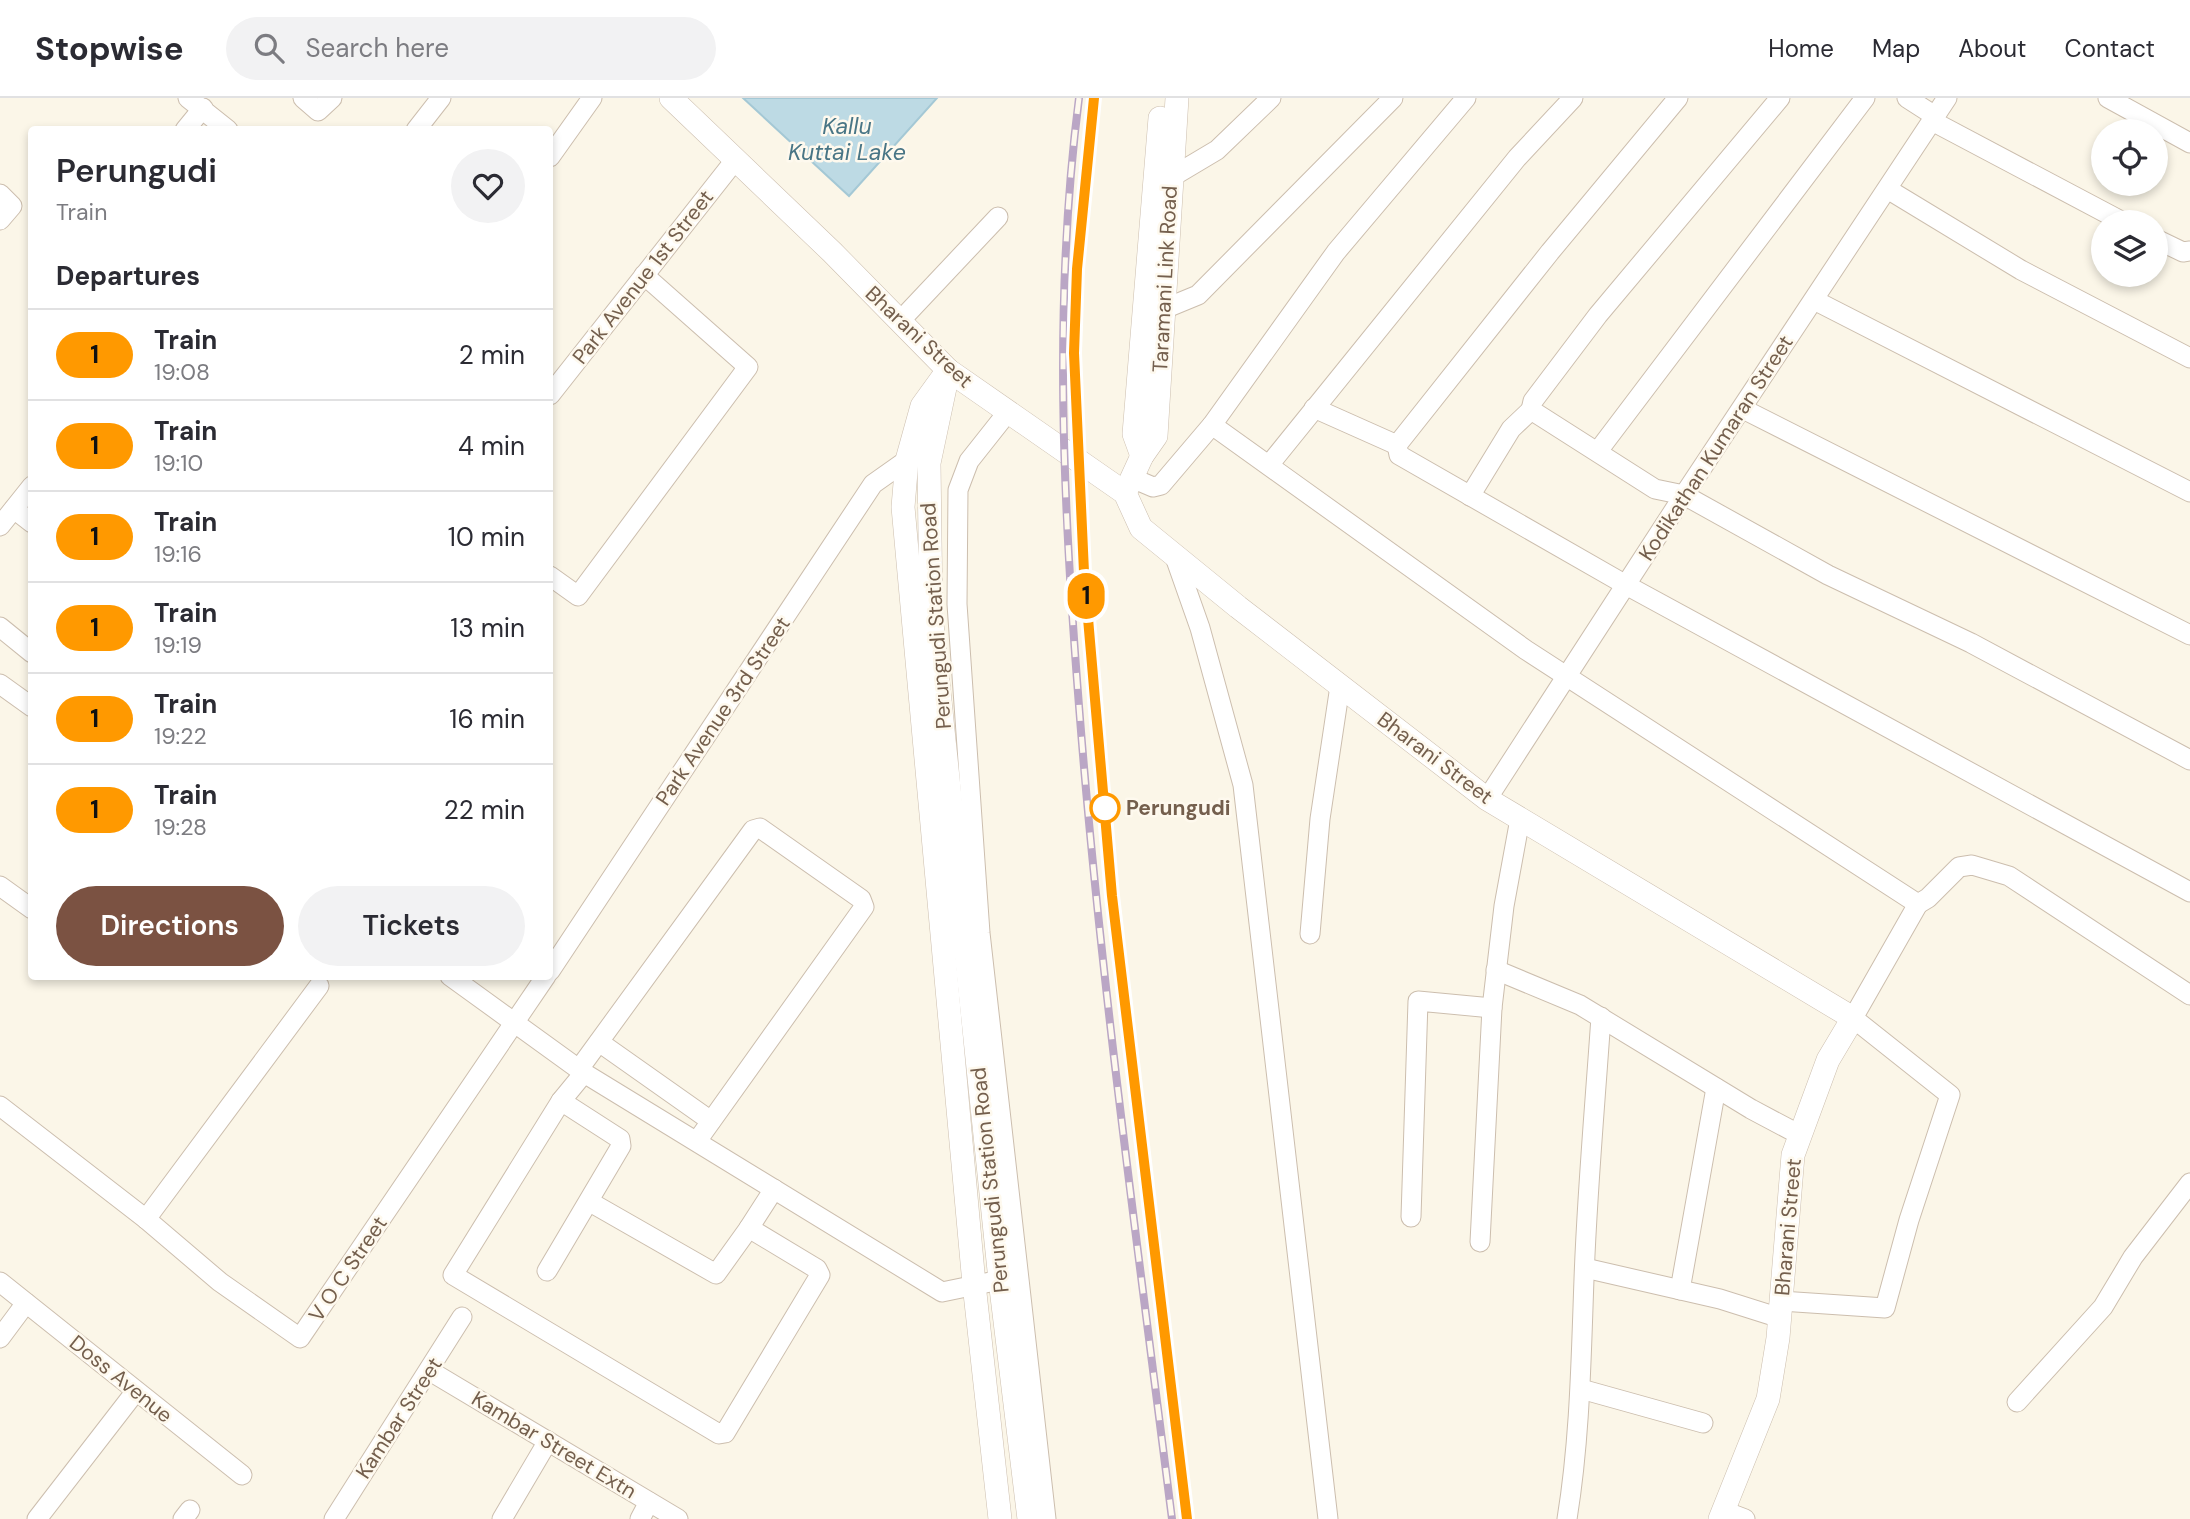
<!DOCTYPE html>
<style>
body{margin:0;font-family:"DM Sans",sans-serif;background:#f2f2f3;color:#2b2b33;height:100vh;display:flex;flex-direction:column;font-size:26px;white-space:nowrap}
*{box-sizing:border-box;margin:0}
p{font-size:23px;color:#7c7c81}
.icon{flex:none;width:38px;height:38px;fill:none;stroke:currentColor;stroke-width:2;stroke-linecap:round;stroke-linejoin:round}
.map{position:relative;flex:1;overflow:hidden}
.sheet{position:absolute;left:28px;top:28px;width:525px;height:854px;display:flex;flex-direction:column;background:#fff;border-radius:7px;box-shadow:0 4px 10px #0003}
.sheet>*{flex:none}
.badge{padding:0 14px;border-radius:23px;font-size:24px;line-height:46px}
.fabs{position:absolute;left:2091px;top:21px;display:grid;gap:14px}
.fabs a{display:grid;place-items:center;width:77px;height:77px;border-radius:50%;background:#fff;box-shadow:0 4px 10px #0003;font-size:35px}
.map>.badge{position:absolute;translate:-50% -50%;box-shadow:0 0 0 4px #fff}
h2{padding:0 28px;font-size:26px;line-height:63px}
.round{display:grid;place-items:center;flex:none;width:74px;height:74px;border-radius:37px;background:#f2f2f3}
.head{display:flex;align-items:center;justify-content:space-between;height:119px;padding:0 28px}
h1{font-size:33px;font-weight:600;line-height:52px}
.primary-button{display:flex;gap:14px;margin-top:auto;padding:14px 28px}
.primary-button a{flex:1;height:80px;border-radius:42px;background:#7b5242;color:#fff;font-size:28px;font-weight:600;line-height:80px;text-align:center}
.primary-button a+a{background:#f2f2f3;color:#2b2b33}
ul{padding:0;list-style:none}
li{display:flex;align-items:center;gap:21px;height:91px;padding:0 28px;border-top:2px solid #e1e1e2}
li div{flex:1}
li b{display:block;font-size:26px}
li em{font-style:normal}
li .badge{min-width:77px;font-weight:700;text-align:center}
header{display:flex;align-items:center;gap:42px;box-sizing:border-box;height:98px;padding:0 35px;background:#fff;border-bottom:2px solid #e1e1e2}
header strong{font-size:33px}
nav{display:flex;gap:38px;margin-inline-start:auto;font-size:24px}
.search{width:490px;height:63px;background:#f2f2f3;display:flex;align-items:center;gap:18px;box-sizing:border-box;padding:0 24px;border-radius:38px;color:#7c7c81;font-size:26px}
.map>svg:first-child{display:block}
.water{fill:#bddae4;stroke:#a4c8d5;stroke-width:2}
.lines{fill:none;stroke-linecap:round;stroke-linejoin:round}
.minor-casing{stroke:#ccbeae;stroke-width:21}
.tertiary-casing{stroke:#ccbeae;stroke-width:24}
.minor{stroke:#fff;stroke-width:19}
.tertiary{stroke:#fff;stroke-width:23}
.rail-casing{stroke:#baa6c5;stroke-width:8}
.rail{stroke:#fef9ee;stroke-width:5;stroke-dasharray:16;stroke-linecap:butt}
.line-casing{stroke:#fff;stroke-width:16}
.line{stroke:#f90;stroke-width:10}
.stop-dot{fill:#fff;stroke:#f90;stroke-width:3.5}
.labels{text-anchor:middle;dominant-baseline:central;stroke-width:5;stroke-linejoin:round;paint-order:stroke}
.street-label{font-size:21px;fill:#745f4d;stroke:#fef9ee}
.stop-label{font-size:21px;font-weight:bold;fill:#745f4d;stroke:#fef9ee;text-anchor:start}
.water-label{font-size:23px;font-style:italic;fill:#487585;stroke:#fef9ee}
</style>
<header>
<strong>Stopwise</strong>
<div class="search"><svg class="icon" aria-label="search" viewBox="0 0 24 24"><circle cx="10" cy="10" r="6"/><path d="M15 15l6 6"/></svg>Search here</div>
<nav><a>Home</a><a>Map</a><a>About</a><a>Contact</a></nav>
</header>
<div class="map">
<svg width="2190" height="1421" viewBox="0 0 2190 1421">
<rect width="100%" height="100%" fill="#fbf6e8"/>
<!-- water -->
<path class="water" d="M743,0h194l-88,98z"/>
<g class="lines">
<defs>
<g id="minor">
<path d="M188,0l40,32"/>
<path d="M303,0l15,13 14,-13"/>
<path d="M1678,0l-128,154 -153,193 2,10 227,130 564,307"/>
<path d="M1780,0l-182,217 -65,86 -2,9 124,79 29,6 144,80 143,68 219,117"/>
<path d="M1907,0l28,18"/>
<path d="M2108,0l82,45"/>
<path d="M1934,24l189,100"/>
<path d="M185,32l18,-22"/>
<path d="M416,32l25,-32"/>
<path d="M550,59l42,-59"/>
<path d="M1170,80l47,-28 54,-52"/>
<path d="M1889,92l132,80 169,88"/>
<path d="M0,96l12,12 -12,14"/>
<path d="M2156,141l27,13 7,-1"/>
<path d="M1814,202l376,192"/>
<path d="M1164,211l34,-14 195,-197"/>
<path d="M900,223l98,-104"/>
<path d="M550,297l186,-236"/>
<path d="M1314,310l83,37"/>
<path d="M1743,311l447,226"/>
<path d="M1007,315l-38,48 -11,29 -1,114 23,329 66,586"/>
<path d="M1212,327l314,225 392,254 10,-6 31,-31 13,-2 37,11 181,119"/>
<path d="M1598,353l267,-353"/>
<path d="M1269,367l248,-307 56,-60"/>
<path d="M1132,380l21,9 8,-2 51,-60 124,-173 130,-154"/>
<path d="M1470,398l41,-67 20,-19"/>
<path d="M14,411l18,14"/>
<path d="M0,428l32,-40"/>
<path d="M1175,459l25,71 43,157 85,734"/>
<path d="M550,478l28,20 170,-229 -104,-92"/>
<path d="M0,529l32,26"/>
<path d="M0,586l32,23"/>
<path d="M1487,701l197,-304 263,-397"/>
<path d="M0,788l32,23"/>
<path d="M1310,836l10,-115 20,-133"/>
<path d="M1496,872l84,35 171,104 49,26"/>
<path d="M550,873l323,-487 34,-24"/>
<path d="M450,878l134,97 358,219 58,-12"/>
<path d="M599,944l112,79"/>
<path d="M579,971l174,-239 7,-2 101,71 3,8 -167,234"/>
<path d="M584,975l-23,28 -108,174 266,159 6,-1 95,-158 -3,-6 -68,-41 25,-39"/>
<path d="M0,1008l146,113 74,63 80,56 246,-362"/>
<path d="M590,1104l126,72 33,-46"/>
<path d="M1411,1119l7,-216 74,7"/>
<path d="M146,1121l173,-233"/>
<path d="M1480,1144l12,-234 12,-102 16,-87"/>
<path d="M1585,1170l135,31 60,19"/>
<path d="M547,1173l74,-125 -1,-7 -59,-38"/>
<path d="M0,1184l242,193"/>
<path d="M1680,1192l36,-202"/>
<path d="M1781,1203l104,7 24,-88 41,-125 -97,-77 65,-114"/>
<path d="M0,1240l26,-35"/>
<path d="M430,1273l248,148"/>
<path d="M1581,1291l122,34"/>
<path d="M2017,1304l86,-95 30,-50 57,-74"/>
<path d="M1724,1413l21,8"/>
<path d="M37,1421l99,-128"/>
<path d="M183,1421l7,-9"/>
<path d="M334,1421l128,-202"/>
<path d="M502,1421l46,-78"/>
<path d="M640,1421l9,-17"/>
<path d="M1567,1421c13,-80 14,-159 17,-240 3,-87 11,-174 17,-262"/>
</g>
<g id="tertiary">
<path d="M671,0l161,154 116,118 177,123 16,35 97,79 249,192 366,219 -25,42 -35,95 -15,183 -10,61 -48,120"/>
<path d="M948,272l-26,36 -15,54 -4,47 71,777 26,235"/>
<path d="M947,280l-18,85 2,151 69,666 29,239"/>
<path d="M1142,358l-8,-22 26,-316"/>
<path d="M1125,395l17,-37 14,-20 21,-338"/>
</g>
</defs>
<!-- minor casing -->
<use href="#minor" class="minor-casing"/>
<!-- tertiary casing -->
<use href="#tertiary" class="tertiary-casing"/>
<!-- minor -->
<use href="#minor" class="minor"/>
<!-- tertiary -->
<use href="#tertiary" class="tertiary"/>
<defs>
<g id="rail">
<path d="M1079,0c-26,203 -16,405 0,608 21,272 59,542 93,813"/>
<path d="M1094,0l-17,171 -3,84 5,142 33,401 75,623"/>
</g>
</defs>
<!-- rail casing -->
<use href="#rail" class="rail-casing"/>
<!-- rail -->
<use href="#rail" class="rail"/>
</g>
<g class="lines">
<defs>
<path id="line" d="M1094,0l-17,171 -3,84 10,219 28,324 75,623"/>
</defs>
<!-- line casing -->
<use href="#line" class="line-casing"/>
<!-- line -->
<use href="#line" class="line"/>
</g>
<!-- markers -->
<circle class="stop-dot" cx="1105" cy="710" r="14"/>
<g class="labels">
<!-- street labels -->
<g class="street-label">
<text transform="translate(643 179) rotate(-52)">Park Avenue 1st Street</text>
<text transform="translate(1165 181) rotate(-87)">Taramani Link Road</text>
<text transform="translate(919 239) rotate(43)">Bharani Street</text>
<text transform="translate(1716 350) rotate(-57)">Kodikathan Kumaran Street</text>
<text transform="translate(936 518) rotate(-94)">Perungudi Station Road</text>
<text transform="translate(723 613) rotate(-56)">Park Avenue 3rd Street</text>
<text transform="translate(1435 660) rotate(37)">Bharani Street</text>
<text transform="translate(990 1082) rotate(-96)">Perungudi Station Road</text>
<text transform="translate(1788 1129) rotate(-85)">Bharani Street</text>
<text transform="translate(348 1171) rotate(-56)">V O C Street</text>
<text transform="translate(121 1281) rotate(39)">Doss Avenue</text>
<text transform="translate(399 1320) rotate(-57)">Kambar Street</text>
<text transform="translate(554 1347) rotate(31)">Kambar Street Extn</text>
</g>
<!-- stop labels -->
<g class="stop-label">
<text x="1126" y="710">Perungudi</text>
</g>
<!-- water labels -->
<g class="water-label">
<text x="847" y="28">Kallu<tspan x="847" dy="26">Kuttai Lake</tspan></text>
</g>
</g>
</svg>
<div class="fabs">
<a><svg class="icon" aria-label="locate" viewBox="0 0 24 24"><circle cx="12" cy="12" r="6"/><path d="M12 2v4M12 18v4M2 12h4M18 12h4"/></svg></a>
<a><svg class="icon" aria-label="layers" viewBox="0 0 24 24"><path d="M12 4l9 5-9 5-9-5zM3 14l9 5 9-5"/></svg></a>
</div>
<b class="badge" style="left:1086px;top:498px;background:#f90;color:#111">1</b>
<section class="sheet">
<div class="head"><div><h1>Perungudi</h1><p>Train</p></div><a class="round"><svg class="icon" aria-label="heart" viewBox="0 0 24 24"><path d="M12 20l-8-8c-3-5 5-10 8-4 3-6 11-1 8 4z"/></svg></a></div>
<h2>Departures</h2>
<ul>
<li><span class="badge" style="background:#f90;color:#111">1</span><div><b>Train</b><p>19:08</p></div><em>2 min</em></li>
<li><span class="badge" style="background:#f90;color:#111">1</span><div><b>Train</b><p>19:10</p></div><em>4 min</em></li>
<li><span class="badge" style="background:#f90;color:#111">1</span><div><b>Train</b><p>19:16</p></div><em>10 min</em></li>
<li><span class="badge" style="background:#f90;color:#111">1</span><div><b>Train</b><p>19:19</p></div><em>13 min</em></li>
<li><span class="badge" style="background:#f90;color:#111">1</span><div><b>Train</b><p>19:22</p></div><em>16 min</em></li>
<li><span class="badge" style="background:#f90;color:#111">1</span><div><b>Train</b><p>19:28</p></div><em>22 min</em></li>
</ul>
<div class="primary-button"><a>Directions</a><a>Tickets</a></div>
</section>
</div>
